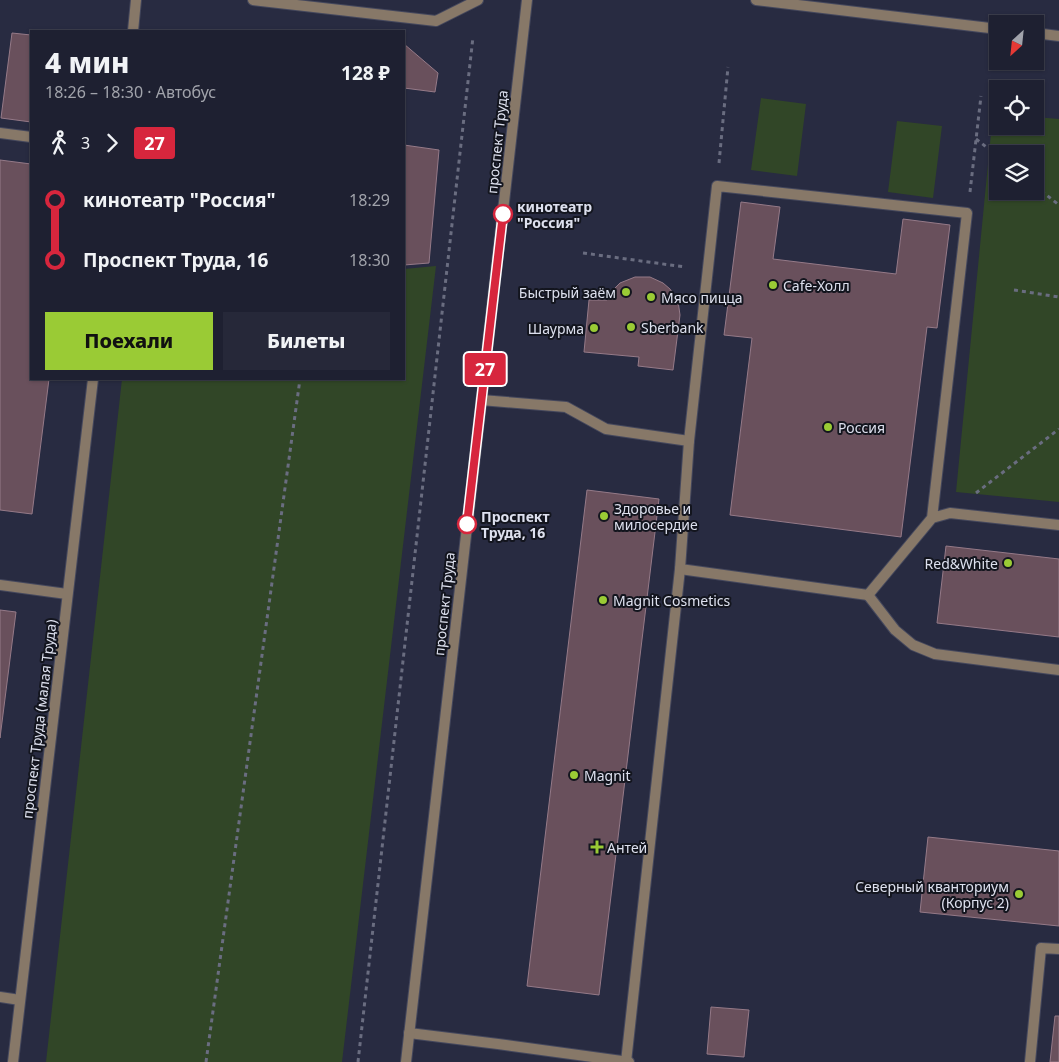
<!DOCTYPE html>
<html lang="ru">
<meta charset="utf-8">
<style>
body{margin:0;font-family:"Noto Sans",sans-serif;background:#262839;color:#f1f3f6;height:100vh;display:flex;flex-direction:column;font-size:19px;white-space:nowrap}
*{box-sizing:border-box;margin:0}
p{font-size:16px;color:#a1a3ab}
.icon{flex:none;width:28px;height:28px;fill:none;stroke:currentColor;stroke-width:2;stroke-linecap:round;stroke-linejoin:round}
.map{position:relative;flex:1;overflow:hidden}
.side{position:absolute;left:30px;top:30px;width:375px;height:350px;display:flex;flex-direction:column;background:#1e2031;border-radius:0px;box-shadow:0 1px 4px #0004,0 0 0 1px #3c3e4d}
.side>*{flex:none}
.badge{padding:0 10px;border-radius:4px;font-size:18px;line-height:32px}
.needle{width:32px;rotate:207deg}
.fabs{position:absolute;left:989px;top:15px;display:grid;gap:10px}
.fabs a{display:grid;place-items:center;width:55px;height:55px;border-radius:0px;background:#1e2031;box-shadow:0 1px 4px #0004,0 0 0 1px #3c3e4d;font-size:25px}
.map>.badge{position:absolute;translate:-50% -50%;box-shadow:0 0 0 2px #fff}
.legs{display:flex;align-items:center;gap:8px;height:55px;padding:0 15px;font-size:16px}
.legs p{margin-inline-start:auto}
.head{display:flex;align-items:center;justify-content:space-between;height:85px;padding:0 15px}
h1{font-size:28px;font-weight:800;line-height:38px}
.action{display:flex;gap:10px;margin-top:auto;padding:10px 15px}
.action a{flex:1;height:58px;border-radius:0px;background:#9acb35;color:#111;font-size:20px;font-weight:800;line-height:58px;text-align:center}
.action a+a{background:#262839;color:#f1f3f6}
ul{padding:0 15px;list-style:none}
li{display:flex;align-items:center;gap:18px;height:60px;font-size:19px}
li i{display:grid;place-items:center;width:8px;height:100%;margin:0 6px;background:currentColor}
li i::after{content:'';width:12px;height:12px;margin:-6px;border:4px solid;border-radius:50%;background:#1e2031}
li p{margin-inline-start:auto}
li:first-child i{background:linear-gradient(#0000 50%,currentColor 0)}
li:last-child i{background:linear-gradient(currentColor 50%,#0000 0)}
.map>svg:first-child{display:block}
.green{fill:#314627;fill-rule:evenodd}
.building{fill:#69505c;stroke:#957a88}
.lines{fill:none;stroke-linecap:round;stroke-linejoin:round}
.service-casing{stroke:#45485d;stroke-width:12}
.minor-casing{stroke:#45485d;stroke-width:12}
.tertiary-casing{stroke:#45485d;stroke-width:12}
.path{stroke:#6a6d80;stroke-width:3;stroke-dasharray:4 4;stroke-linecap:butt}
.service{stroke:#877868;stroke-width:10}
.minor{stroke:#877868;stroke-width:10}
.tertiary{stroke:#877868;stroke-width:10}
.line-1-casing{stroke:#fff;stroke-width:11}
.line-1{stroke:#d7263d;stroke-width:8}
.stop-1-dot{fill:#fff;stroke:#d7263d;stroke-width:2.5}
.poi-dot{fill:#9acb35;stroke:#13151e;stroke-width:2}
.labels{text-anchor:middle;dominant-baseline:central;stroke-width:4;stroke-linejoin:round;paint-order:stroke}
.street-label{font-size:14px;fill:#dde0ee;stroke:#13151e}
.stop-label{font-size:14px;font-weight:bold;fill:#dde0ee;stroke:#13151e;text-anchor:start}
.poi-label{font-size:14px;fill:#dde0ee;stroke:#13151e;text-anchor:start}
</style>
<div class="map">
<svg width="1059" height="1062" viewBox="0 0 1059 1062">
<rect width="100%" height="100%" fill="#282b41"/>
<!-- green -->
<g class="green">
<path d="M761,98l45,6 -9,72 -46,-6z"/>
<path d="M993,113h4l1,13h37v-9l24,2v383l-103,-10zM998,154h37v37h-37z"/>
<path d="M897,121l45,5 -9,72 -45,-6z"/>
<path d="M436,266l-94,796h-296l76,-683h282v-110z"/>
</g>
<!-- building -->
<g class="building">
<path d="M12,33l19,2v87l-30,-4z"/>
<path d="M404,44l34,29 -3,19 -31,-4z"/>
<path d="M404,145l35,5 -10,113 -25,2z"/>
<path d="M0,160l31,4v215h18l-17,135 -32,-4z"/>
<path d="M741,202l39,5 -7,52 123,15 7,-55 47,6 -13,103 -10,-1 -26,210 -171,-22 22,-177 -28,-3z"/>
<path d="M635,277h15l13,6 7,6 8,12 2,14 -7,55 -35,-4 1,-9 -55,-5 5,-52h18l6,-10 7,-7z"/>
<path d="M587,490l72,9 -60,496 -72,-9z"/>
<path d="M946,546l113,13v78l-122,-14z"/>
<path d="M0,610l16,2 -16,126z"/>
<path d="M928,837l131,14v75l-139,-14z"/>
<path d="M711,1007l38,3 -5,47 -37,-3z"/>
<path d="M1055,1016h4v46h-9z"/>
</g>
<g class="lines">
<defs>
<g id="service">
<path d="M253,0l183,21 42,-21"/>
<path d="M0,133l31,4"/>
<path d="M481,400l85,7 40,22 83,12"/>
<path d="M932,518l35,-305 -250,-27 -28,255 -9,128 188,26 64,-77 18,-5 109,12"/>
<path d="M0,585l67,9"/>
<path d="M868,595l27,35 18,15 22,9 124,16"/>
<path d="M0,997l20,3"/>
<path d="M409,1033l89,11 131,18"/>
<path d="M626,1062l54,-493"/>
<path d="M1030,1062l11,-114 18,1"/>
</g>
<g id="minor">
<path d="M133,31l3,-31"/>
<path d="M13,1062l80,-683"/>
</g>
<g id="tertiary">
<path d="M756,0l242,29"/>
<path d="M1035,33l24,3"/>
<path d="M406,1062l121,-1062"/>
</g>
</defs>
<!-- service casing -->
<use href="#service" class="service-casing"/>
<!-- minor casing -->
<use href="#minor" class="minor-casing"/>
<!-- tertiary casing -->
<use href="#tertiary" class="tertiary-casing"/>
<!-- path -->
<g class="path">
<path d="M976,139l22,17"/>
<path d="M719,163l9,-96"/>
<path d="M1035,186l24,19"/>
<path d="M970,192l11,-96"/>
<path d="M583,253l102,14"/>
<path d="M1014,290l45,7"/>
<path d="M976,493l83,-64"/>
<path d="M206,1062l94,-683"/>
<path d="M358,1062l115,-1025"/>
</g>
<!-- service -->
<use href="#service" class="service"/>
<!-- minor -->
<use href="#minor" class="minor"/>
<!-- tertiary -->
<use href="#tertiary" class="tertiary"/>
</g>
<g class="lines">
<defs>
<path id="line-1" d="M467,524l36,-310"/>
</defs>
<!-- line-1 casing -->
<use href="#line-1" class="line-1-casing"/>
<!-- line-1 -->
<use href="#line-1" class="line-1"/>
</g>
<!-- markers -->
<g class="stop-1-dot">
<circle cx="503" cy="214" r="9"/>
<circle cx="467" cy="524" r="9"/>
</g>
<g class="poi-dot">
<circle cx="773" cy="285" r="5"/>
<circle cx="626" cy="292" r="5"/>
<circle cx="651" cy="297" r="5"/>
<circle cx="631" cy="327" r="5"/>
<circle cx="594" cy="328" r="5"/>
<circle cx="828" cy="427" r="5"/>
<circle cx="604" cy="516" r="5"/>
<circle cx="1008" cy="563" r="5"/>
<circle cx="603" cy="600" r="5"/>
<circle cx="574" cy="775" r="5"/>
<path d="M594.5 839.5h5v5h5v5h-5v5h-5v-5h-5v-5h5z"/>
<circle cx="1019" cy="894" r="5"/>
</g>
<g class="labels">
<!-- street labels -->
<g class="street-label">
<text transform="translate(497 142) rotate(-84)">проспект Труда</text>
<text transform="translate(444 604) rotate(-84)">проспект Труда</text>
<text transform="translate(39 719) rotate(-83)">проспект Труда (малая Труда)</text>
</g>
<!-- stop labels -->
<g class="stop-label">
<text x="517" y="206">кинотеатр<tspan x="517" dy="16">"Россия"</tspan></text>
<text x="481" y="516">Проспект<tspan x="481" dy="16">Труда, 16</tspan></text>
</g>
<!-- poi labels -->
<g class="poi-label">
<text x="783" y="285">Cafe-Холл</text>
<text x="616" y="292" text-anchor="end">Быстрый заём</text>
<text x="661" y="297">Мясо пицца</text>
<text x="641" y="327">Sberbank</text>
<text x="584" y="328" text-anchor="end">Шаурма</text>
<text x="838" y="427">Россия</text>
<text x="614" y="508">Здоровье и<tspan x="614" dy="16">милосердие</tspan></text>
<text x="998" y="563" text-anchor="end">Red&amp;White</text>
<text x="613" y="600">Magnit Cosmetics</text>
<text x="584" y="775">Magnit</text>
<text x="607" y="847">Антей</text>
<text x="1009" y="886" text-anchor="end">Северный кванториум<tspan x="1009" dy="16">(Корпус 2)</tspan></text>
</g>
</g>
</svg>
<div class="fabs">
<a><svg class="needle" viewBox="-14 -14 28 28"><path d="M0-13l5 13h-10z" fill="#e53935"/><path d="M0 13l5-13h-10z" fill="#a1a3ab"/></svg></a>
<a><svg class="icon" aria-label="locate" viewBox="0 0 24 24"><circle cx="12" cy="12" r="6"/><path d="M12 2v4M12 18v4M2 12h4M18 12h4"/></svg></a>
<a><svg class="icon" aria-label="layers" viewBox="0 0 24 24"><path d="M12 4l9 5-9 5-9-5zM3 14l9 5 9-5"/></svg></a>
</div>
<b class="badge" style="left:485px;top:369px;background:#d7263d;color:#fff">27</b>
<section class="side">
<div class="head"><div><h1>4 мин</h1><p>18:26 – 18:30 · Автобус</p></div><b>128 ₽</b></div>
<div class="legs"><svg class="icon" aria-label="walk" viewBox="0 0 24 24"><circle cx="13" cy="4" r="2"/><path d="M13 8l-2 6 4 7M11 14l-3 7M7 12l3-4h3l4 4"/></svg>3<svg class="icon" aria-label="forward" viewBox="0 0 24 24"><path d="M9 5l7 7-7 7"/></svg><b class="badge" style="background:#d7263d;color:#fff">27</b></div>
<ul>
<li><i style="color:#d7263d"></i><b>кинотеатр &quot;Россия&quot;</b><p>18:29</p></li>
<li><i style="color:#d7263d"></i><b>Проспект Труда, 16</b><p>18:30</p></li>
</ul>
<div class="action"><a>Поехали</a><a>Билеты</a></div>
</section>
</div>
